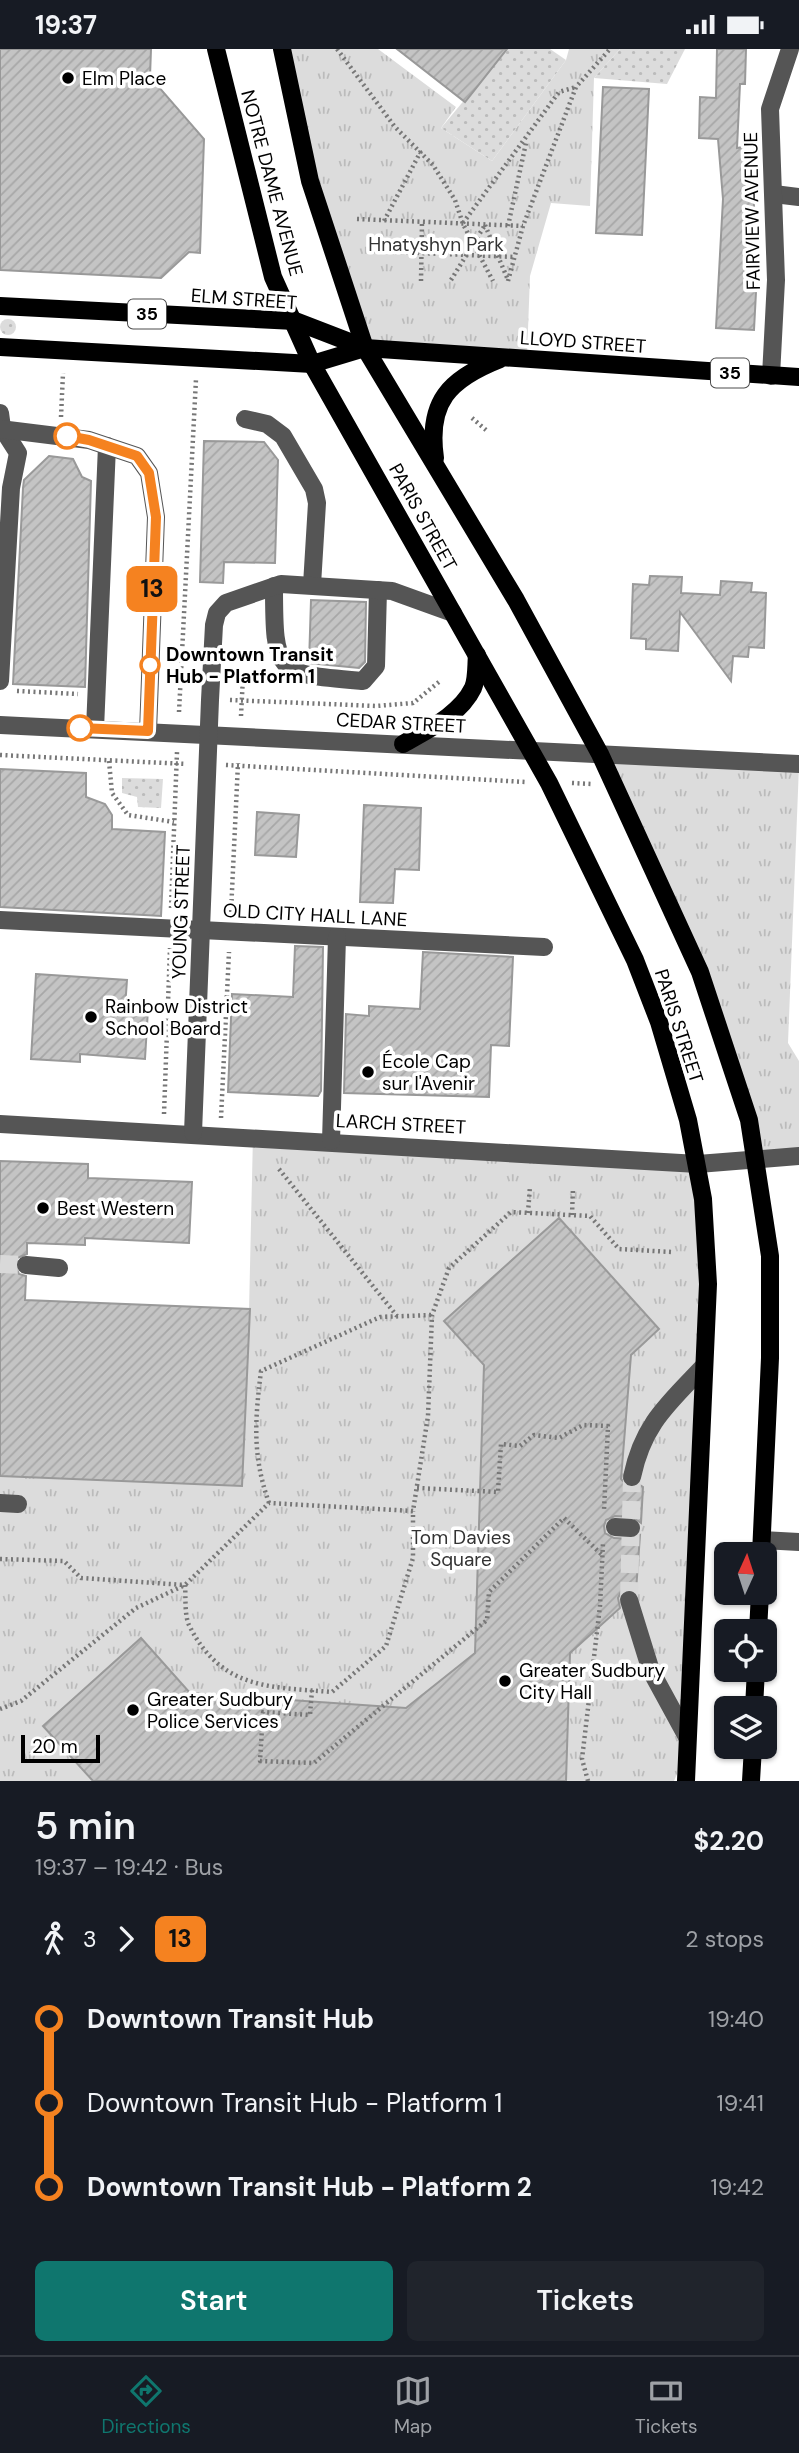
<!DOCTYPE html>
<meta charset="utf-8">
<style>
body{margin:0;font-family:"DM Sans",sans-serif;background:#20242c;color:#f1f3f6;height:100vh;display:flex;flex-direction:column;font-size:26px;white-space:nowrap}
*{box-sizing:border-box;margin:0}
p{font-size:23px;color:#9ea1a6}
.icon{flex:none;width:38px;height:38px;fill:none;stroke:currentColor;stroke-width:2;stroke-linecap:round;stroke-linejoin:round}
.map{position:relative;height:1732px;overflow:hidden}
.details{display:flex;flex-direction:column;background:#171b24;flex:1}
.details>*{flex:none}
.badge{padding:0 14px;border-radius:10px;font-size:24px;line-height:46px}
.needle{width:46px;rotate:3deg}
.fabs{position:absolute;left:714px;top:1493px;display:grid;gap:14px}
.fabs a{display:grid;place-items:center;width:63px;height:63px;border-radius:10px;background:#171b24;box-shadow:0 2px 5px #0004;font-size:35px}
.scale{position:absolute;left:21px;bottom:18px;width:79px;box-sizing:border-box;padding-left:7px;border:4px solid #000;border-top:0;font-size:19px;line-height:24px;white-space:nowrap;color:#000;-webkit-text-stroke:5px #fff;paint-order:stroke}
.map>.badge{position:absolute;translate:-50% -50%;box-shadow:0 0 0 4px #fff}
.legs{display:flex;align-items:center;gap:10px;height:77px;padding:0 35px;font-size:23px}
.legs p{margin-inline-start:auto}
.overview{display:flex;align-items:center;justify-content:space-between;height:119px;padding:0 35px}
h1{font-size:38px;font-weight:600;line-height:52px}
.button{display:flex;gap:14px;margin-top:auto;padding:14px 35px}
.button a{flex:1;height:80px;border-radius:10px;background:#0f766e;color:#fff;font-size:28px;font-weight:600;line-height:80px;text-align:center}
.button a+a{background:#20242c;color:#f1f3f6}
ul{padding:0 35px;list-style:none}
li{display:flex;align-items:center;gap:24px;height:84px;font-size:26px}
li i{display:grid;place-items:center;width:10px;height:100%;margin:0 9px;background:currentColor}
li i::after{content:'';width:18px;height:18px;margin:-9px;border:5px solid;border-radius:50%;background:#171b24}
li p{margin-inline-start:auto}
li:first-child i{background:linear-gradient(#0000 50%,currentColor 0)}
li:last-child i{background:linear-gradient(currentColor 50%,#0000 0)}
.status{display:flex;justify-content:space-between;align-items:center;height:49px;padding:0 35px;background:#171b24;direction:ltr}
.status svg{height:19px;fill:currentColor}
.dock{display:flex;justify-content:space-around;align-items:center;height:98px;border-top:2px solid #363941;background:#171b24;font-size:19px;color:#9ea1a6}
.dock a{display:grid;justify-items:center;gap:4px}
.dock .selected{color:#0f766e}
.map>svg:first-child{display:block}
.grass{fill:url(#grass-tufts)}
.garden{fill:url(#garden-dots)}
.building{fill:url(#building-hatch);stroke:#999;stroke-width:2}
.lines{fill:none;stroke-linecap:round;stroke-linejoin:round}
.minor-tunnel{stroke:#d9d9d9;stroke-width:18;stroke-dasharray:18 9;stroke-linecap:butt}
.path{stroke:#777;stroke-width:4.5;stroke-dasharray:2 3.5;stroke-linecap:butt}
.minor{stroke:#555;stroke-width:18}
.major{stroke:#000;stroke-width:18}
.line-1-casing{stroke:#fff;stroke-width:16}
.line-1{stroke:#f58220;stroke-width:10}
.poi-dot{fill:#000;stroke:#fff;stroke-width:2.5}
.stop-1-dot{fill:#fff;stroke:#f58220;stroke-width:3.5}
.labels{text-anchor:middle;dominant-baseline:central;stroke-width:7;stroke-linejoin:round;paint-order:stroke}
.shield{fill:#fff;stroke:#4c4c4c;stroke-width:2}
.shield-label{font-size:18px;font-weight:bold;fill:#000}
.poi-label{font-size:19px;fill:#000;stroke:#fff;text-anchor:start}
.street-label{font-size:19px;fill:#000;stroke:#fff}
.park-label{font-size:19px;fill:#333;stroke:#fff}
.stop-label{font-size:19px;font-weight:bold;fill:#000;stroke:#fff;text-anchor:start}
</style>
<div class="status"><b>19:37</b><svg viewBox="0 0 49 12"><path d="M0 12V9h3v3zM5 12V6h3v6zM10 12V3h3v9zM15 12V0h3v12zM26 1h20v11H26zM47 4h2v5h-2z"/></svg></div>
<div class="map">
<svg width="799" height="1732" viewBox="0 0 799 1732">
<defs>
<pattern id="grass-tufts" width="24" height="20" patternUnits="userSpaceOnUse" patternTransform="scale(1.75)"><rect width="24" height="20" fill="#dcdcdc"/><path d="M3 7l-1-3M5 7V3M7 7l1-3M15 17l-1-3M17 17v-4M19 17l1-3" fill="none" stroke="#bbb"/></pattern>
<pattern id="garden-dots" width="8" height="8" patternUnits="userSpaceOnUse" patternTransform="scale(1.75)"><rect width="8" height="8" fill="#dcdcdc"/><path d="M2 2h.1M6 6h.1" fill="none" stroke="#bbb" stroke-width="1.8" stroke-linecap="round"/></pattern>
<pattern id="building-hatch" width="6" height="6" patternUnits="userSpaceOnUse" patternTransform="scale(1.75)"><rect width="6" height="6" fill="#c4c4c4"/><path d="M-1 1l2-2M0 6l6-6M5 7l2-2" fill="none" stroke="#a7a7a7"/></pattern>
</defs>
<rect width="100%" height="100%" fill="#fff"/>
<!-- grass -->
<g class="grass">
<path d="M284,0h94l78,58 -15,21 51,33 74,-101 3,-11h51l-26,29 -4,128 -39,-3 -21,73 -3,80 -160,-11 -55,-164z"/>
<path d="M602,707l197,10 -11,277 11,18v97l-42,3 -5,-39z"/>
<path d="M253,1086l442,26 10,123 -21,473 -10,24h-674v-310l249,-160z"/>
</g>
<!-- garden -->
<g class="garden">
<path d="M507,0h43l16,11 -74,101 -51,-33z"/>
<path d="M620,0h65l-18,35 -73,-6z"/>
<circle cx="8" cy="278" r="8"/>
<path d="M122,729l41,1 -2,29 -23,-1 -1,-10 -15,-4z"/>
</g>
<!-- building -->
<g class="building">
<path d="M0,0h151l-1,28 54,62 -4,114 -11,-1 -28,26 -161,-8z"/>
<path d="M397,0h110l-42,53z"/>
<path d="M717,0h29l-1,35h-5l-3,64 12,-2 9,108 -4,76 -38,-2 7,-129 -5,-60 -19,-1 1,-41 16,1z"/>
<path d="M603,38l46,2 -7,146 -46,-2z"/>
<path d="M204,392l60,1 14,18 -3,103 -51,-1 -1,21 -23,-1z"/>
<path d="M49,407l24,3 9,18 9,4 -6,206 -72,-3 10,-196 1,-8z"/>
<path d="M650,527l32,1 -1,16 39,2 1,-14 31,2 -1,9 15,1 -2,55 -15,-1 -1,10 -15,-1 -2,25 -51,-69 -2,39 -32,-2v-10l-15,-1 2,-54 16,1z"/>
<path d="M311,551l55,2 -1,60 -6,6 -50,-5z"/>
<path d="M0,720l86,4v24l19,7 7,11v14l53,3 -4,84 -161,-9z"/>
<path d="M364,756l57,3 -2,62 -24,-1 -2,34 -33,-1z"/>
<path d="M257,763l42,3 -3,42 -41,-2z"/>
<path d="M295,897l28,1 -2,144 -3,5 -90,-4 4,-98 61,3z"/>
<path d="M423,903l90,5 -4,89 -18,-1 -2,52 -145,-4 2,-79 23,2v-10l51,3z"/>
<path d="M36,925l91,6 -2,28 23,1 -3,50 -65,-5v8l-49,-3z"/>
<path d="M0,1112l88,3v14l104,4 -3,61 -104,-5v7l-58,-2v11l-10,4 -2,7 4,9 7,2 -1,24 225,9 -8,177 -242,-10z"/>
<path d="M559,1169l100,111 -28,26 -10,124 8,9 11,-3 3,2 -2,36 -9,-6 -17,-1 -9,4 -2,6 1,7 9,5 17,1 9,-4 -4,56 -10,-2 -5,3 -3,6 2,10 -50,45 -4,128h-473l-50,-55 98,-88 49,55 216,15 69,-55 9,-288 -40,-44z"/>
</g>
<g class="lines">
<!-- minor-tunnel -->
<g class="minor-tunnel">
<path d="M0,1215l26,1"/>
<path d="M629,1551l3,-123"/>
</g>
<!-- path -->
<g class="path">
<path d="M337,0l58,78 38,38 22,35 8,24 30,57"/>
<path d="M357,170l166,7"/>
<path d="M384,172l37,-70"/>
<path d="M463,174l96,-131 17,-5"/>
<path d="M485,176l23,55"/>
<path d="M508,177l18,-83"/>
<path d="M373,202l142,6"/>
<path d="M451,231l34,-55"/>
<path d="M421,232l1,-59"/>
<path d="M508,232l15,-55 53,-139 34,-38"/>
<path d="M61,368l2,-44"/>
<path d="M472,369l14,12"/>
<path d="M17,642l61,3"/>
<path d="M230,651l146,6 37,-3 26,-21"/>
<path d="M179,663l17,-333"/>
<path d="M241,667l2,-40h14"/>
<path d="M0,706l186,9"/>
<path d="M109,712l3,32 16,22 46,7"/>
<path d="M226,716l299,17"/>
<path d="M572,734l19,1"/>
<path d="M171,859l6,-156"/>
<path d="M231,863l7,-149"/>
<path d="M164,1065l6,-166"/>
<path d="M221,1069l8,-166"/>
<path d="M279,1120l118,147"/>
<path d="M528,1164l2,-27"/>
<path d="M572,1166l1,-27"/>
<path d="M417,1439l81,4 3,-48 19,2 14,-11 25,3 24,-13 25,1 -4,84"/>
<path d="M269,1454c-17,-48 -14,-83 -8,-132l119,-54 52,-2"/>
<path d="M0,1510l64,2 17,17 104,7c1,12 -1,32 5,42 32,63 81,60 142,65l54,-46 27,-88v-47"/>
<path d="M312,1641l-2,25 -47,-3 -3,49 54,2 173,-143 2,-28 75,-74 38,37"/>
<path d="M0,1660l21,-8 115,-93 49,-23 84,-82 144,8 15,-95 4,-101 17,-47 62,-56 79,4 29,33 53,3"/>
<path d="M588,1732l-6,-22 18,-153 3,-63"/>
</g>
<!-- minor -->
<g class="minor">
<path d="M774,145l25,3"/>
<path d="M771,327l5,-96 -6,-171 20,-60"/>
<path d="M0,364l2,15 16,25 -7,35 -11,193"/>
<path d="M245,370l22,5 16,12 31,53 3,14 -5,82"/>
<path d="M0,380l89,11 48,16 12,17 7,44 -8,215"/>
<path d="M274,537c0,89 2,88 89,95l13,-15 2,-76"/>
<path d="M0,676l799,39"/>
<path d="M95,680l12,-283"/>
<path d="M0,871l544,27"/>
<path d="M0,1075l698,40 101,-8"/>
<path d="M193,1084l17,-433 4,-75 3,-12 9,-10 55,-19 111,7 61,22"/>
<path d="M331,1092l6,-204"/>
<path d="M26,1216l33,3"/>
<path d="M632,1428c11,-53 36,-73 72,-111"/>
<path d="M0,1454l18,1"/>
<path d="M615,1478l16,1"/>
<path d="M762,1491l37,2"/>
<path d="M629,1551l22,71 36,66"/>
</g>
<!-- major -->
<g class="major">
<path d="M216,0l57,228 39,87 237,419 86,177 24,62 29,98 15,79 5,85 -22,497"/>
<path d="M282,0l28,132 55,167 151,252 84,154 100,218 49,148 21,136v102l-9,196"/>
<path d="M0,257l295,15 70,27 434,29"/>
<path d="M0,298l312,17 53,-16"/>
<path d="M435,409c-8,-56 14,-79 65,-99"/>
<path d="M403,695c24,-14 57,-29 70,-56 4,-9 3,-23 4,-33"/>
<path d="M758,1582l2,-38"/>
<path d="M754,1659l2,-39"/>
<path d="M751,1732l2,-34"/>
</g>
</g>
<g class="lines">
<defs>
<path id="line-1" d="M67,387l22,4 48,16 12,17 7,44 -8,214 -68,-3"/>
</defs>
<!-- line-1 casing -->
<use href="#line-1" class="line-1-casing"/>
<!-- line-1 -->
<use href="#line-1" class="line-1"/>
</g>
<!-- markers -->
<g class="poi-dot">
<circle cx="68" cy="29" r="7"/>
<circle cx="91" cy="968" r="7"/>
<circle cx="368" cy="1023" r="7"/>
<circle cx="43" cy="1159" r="7"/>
<circle cx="505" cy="1632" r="7"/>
<circle cx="133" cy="1661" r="7"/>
</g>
<g class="stop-1-dot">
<circle cx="67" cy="387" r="12"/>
<circle cx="150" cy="616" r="9"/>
<circle cx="80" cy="679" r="12"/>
</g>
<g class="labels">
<!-- shield labels -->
<g class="shield">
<rect x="128" y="250.5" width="38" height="29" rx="5"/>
<rect x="711" y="309.5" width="38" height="29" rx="5"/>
</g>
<g class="shield-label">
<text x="147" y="265">35</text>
<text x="730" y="324">35</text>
</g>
<!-- poi labels -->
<g class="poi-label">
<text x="82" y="29">Elm Place</text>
<text x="105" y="957">Rainbow District<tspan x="105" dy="22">School Board</tspan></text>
<text x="382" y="1012">École Cap<tspan x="382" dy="22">sur l'Avenir</tspan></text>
<text x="57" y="1159">Best Western</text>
<text x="519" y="1621">Greater Sudbury<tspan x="519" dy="22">City Hall</tspan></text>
<text x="147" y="1650">Greater Sudbury<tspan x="147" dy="22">Police Services</tspan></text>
</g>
<!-- street labels -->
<g class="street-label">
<text transform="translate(272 134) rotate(75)">NOTRE DAME AVENUE</text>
<text transform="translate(752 162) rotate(-91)">FAIRVIEW AVENUE</text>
<text transform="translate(244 250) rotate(4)">ELM STREET</text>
<text transform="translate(583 293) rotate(4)">LLOYD STREET</text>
<text transform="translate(423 468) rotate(61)">PARIS STREET</text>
<text transform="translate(401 674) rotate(3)">CEDAR STREET</text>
<text transform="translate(181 863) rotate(-88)">YOUNG STREET</text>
<text transform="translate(315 866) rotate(3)">OLD CITY HALL LANE</text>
<text transform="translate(679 977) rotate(72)">PARIS STREET</text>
<text transform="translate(401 1075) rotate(3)">LARCH STREET</text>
</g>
<!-- park labels -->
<g class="park-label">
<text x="436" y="195">Hnatyshyn Park</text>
<text x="461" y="1488">Tom Davies<tspan x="461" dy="22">Square</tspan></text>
</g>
<!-- stop labels -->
<g class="stop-label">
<text x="166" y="605">Downtown Transit<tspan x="166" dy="22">Hub - Platform 1</tspan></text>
</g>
</g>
</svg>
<div class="fabs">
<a><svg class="needle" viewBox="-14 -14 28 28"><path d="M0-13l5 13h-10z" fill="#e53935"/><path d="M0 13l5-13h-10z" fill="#9ea1a6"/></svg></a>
<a><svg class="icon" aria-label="locate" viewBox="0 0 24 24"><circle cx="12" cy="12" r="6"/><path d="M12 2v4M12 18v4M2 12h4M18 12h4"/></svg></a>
<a><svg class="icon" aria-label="layers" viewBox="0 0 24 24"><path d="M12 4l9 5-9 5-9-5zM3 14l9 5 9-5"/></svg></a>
</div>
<div class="scale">20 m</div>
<b class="badge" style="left:152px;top:540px;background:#f58220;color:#111">13</b>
</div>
<section class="details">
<div class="overview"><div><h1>5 min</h1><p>19:37 – 19:42 · Bus</p></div><b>$2.20</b></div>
<div class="legs"><svg class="icon" aria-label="walk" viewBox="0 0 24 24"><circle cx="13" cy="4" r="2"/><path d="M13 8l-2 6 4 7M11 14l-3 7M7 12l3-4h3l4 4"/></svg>3<svg class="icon" aria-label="forward" viewBox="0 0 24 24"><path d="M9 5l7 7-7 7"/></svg><b class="badge" style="background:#f58220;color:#111">13</b><p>2 stops</p></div>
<ul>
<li><i style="color:#f58220"></i><b>Downtown Transit Hub</b><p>19:40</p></li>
<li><i style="color:#f58220"></i><span>Downtown Transit Hub - Platform 1</span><p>19:41</p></li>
<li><i style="color:#f58220"></i><b>Downtown Transit Hub - Platform 2</b><p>19:42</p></li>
</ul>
<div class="button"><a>Start</a><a>Tickets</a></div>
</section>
<nav class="dock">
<a class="selected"><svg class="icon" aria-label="directions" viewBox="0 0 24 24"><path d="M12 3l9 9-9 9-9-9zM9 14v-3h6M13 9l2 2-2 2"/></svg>Directions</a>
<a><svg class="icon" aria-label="map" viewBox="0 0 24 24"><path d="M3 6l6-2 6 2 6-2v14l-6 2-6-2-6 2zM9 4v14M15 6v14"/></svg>Map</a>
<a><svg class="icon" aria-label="tickets" viewBox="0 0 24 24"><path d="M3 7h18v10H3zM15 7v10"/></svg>Tickets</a>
</nav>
